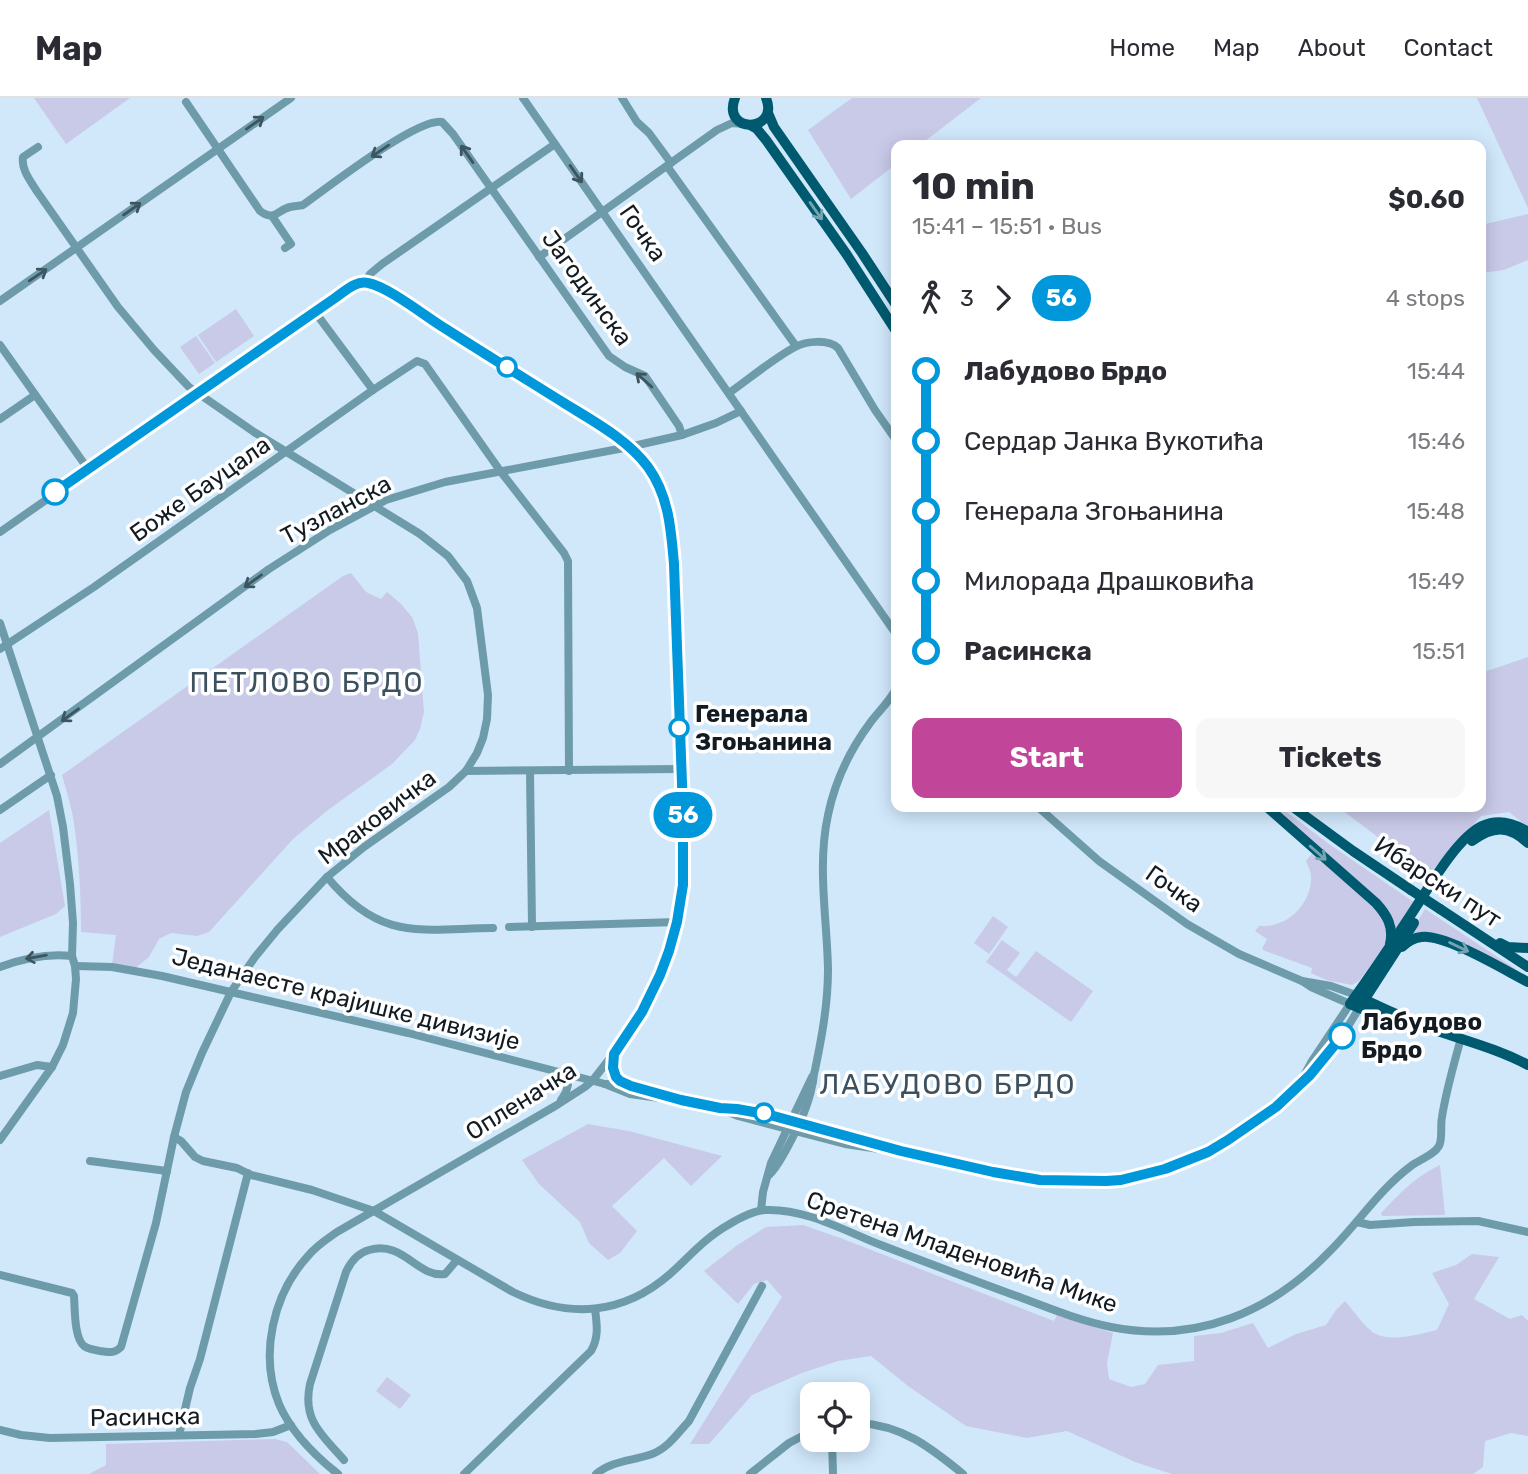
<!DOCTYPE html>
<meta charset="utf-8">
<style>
body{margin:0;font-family:Rubik,sans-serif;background:#f7f7f7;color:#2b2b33;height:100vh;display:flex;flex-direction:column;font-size:26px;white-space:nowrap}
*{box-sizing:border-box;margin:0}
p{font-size:23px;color:#7c7c81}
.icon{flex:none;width:38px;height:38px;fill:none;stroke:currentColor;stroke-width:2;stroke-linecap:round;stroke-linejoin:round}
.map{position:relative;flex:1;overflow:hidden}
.sheet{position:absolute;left:891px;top:42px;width:595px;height:672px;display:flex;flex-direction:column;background:#fff;border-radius:14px;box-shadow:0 4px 18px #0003}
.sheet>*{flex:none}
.badge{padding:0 14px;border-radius:23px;font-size:24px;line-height:46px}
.buttons{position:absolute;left:800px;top:1284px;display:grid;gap:14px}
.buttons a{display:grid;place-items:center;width:70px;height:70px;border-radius:14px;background:#fff;box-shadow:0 4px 18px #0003;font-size:35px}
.map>.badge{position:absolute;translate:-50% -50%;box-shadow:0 0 0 4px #fff}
.legs{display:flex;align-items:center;gap:10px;height:77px;padding:0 21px;font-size:23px}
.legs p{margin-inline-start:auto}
.headline{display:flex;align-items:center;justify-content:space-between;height:119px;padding:0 21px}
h1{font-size:38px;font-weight:700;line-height:52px}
.primary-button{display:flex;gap:14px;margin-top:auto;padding:14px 21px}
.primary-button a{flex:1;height:80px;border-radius:14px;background:#c14699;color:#fff;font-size:28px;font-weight:700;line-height:80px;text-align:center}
.primary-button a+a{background:#f7f7f7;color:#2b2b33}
ul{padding:0 21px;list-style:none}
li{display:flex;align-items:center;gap:24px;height:70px;font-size:26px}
li i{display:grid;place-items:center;width:10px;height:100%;margin:0 9px;background:currentColor}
li i::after{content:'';width:18px;height:18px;margin:-9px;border:5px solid;border-radius:50%;background:#fff}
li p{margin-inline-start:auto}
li:first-child i{background:linear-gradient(#0000 50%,currentColor 0)}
li:last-child i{background:linear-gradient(currentColor 50%,#0000 0)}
header{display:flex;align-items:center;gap:42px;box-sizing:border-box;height:98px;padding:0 35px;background:#fff;border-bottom:2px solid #e1e1e2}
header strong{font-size:33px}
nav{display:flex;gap:38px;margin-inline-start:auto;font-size:24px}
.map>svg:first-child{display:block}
.green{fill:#c8cae8}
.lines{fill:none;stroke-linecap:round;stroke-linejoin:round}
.minor{stroke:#6e9baa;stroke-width:8}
.major{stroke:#005a6f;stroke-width:10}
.major-bridge{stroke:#005a6f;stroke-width:10}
.oneway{stroke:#3c555f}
.oneway2{stroke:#73a4b0}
.line-1-casing{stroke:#fff;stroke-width:16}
.line-1{stroke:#0098da;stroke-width:10}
.stop-1-dot{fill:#fff;stroke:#0098da;stroke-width:3.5}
.labels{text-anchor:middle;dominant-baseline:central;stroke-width:7;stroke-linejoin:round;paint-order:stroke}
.street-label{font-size:24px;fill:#131b22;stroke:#fff}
.stop-label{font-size:24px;font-weight:bold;fill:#131b22;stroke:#fff;text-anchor:start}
.quarter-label{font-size:28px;letter-spacing:2px;fill:#3c505f;stroke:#fff}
</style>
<header>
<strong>Map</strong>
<nav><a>Home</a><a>Map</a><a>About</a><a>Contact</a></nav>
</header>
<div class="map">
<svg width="1528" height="1376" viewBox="0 0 1528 1376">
<rect width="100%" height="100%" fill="#d1e8fb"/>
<!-- green -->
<g class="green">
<path d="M34,0h96l-64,46z"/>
<path d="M852,0h129l-61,47h-24v19l-45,35 -43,-69z"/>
<path d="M1477,0h51v110z"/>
<path d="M1528,116v46l-24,10 -23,3v-48z"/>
<path d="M236,211l18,27 -38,26 -18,-27z"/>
<path d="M196,238l19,27 -16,11 -19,-27z"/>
<path d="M351,475l15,19 15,7 6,-7 14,12 11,13 6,16 6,79 -4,17 -5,11 -23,24 -64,46 -35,29 -84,93 -12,4 -26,-3 -12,6 -10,18 -16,13 -21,-5 4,-30 -35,-3c0,-38 -2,-76 -8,-115 -3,-14 -7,-28 -11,-42l281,-199z"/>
<path d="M1528,559v170l-19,-15 -28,4 -53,59 -90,-68h142l1,-134z"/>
<path d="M1271,709h9l49,37 89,61 -25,33 -1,-14z"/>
<path d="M49,712l16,96 -9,8 -56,23v-94z"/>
<path d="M1313,754l69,62 6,27 -29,40 -7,4 -26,-5 -15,-7 1,-5 -47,-17 -3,-2 5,-10 -12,-8 4,-5c6,0 12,0 17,-2 20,-5 36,-27 35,-47 0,-5 -3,-11 -5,-16z"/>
<path d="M1425,811l103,68 -68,-33 -54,-3z"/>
<path d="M993,818l15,11 -19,27 -15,-11z"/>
<path d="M1002,842l18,13 -13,17 9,7 20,-26 57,40 -22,31 -85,-60z"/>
<path d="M588,1026l41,7 93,25 -31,30 -27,-28 -52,48 25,25 -17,22 -12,7 -19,-17 -9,-21 -41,-38 -17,-24z"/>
<path d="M1440,1067l5,50 -63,1 -1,-3c18,-19 35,-37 59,-48z"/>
<path d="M803,1127l40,14 211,82 3,-6 56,18 -6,30 2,16 22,8 14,-3 13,-19 36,-4v-25l27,-3 32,-10 15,25 28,-14 30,-9 10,-15 9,-9c8,9 21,28 31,33 16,8 45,0 61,-4l12,-26 -17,-31 24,-8 16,-11 27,3 -25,42 36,20 12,-4 6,6v115l-17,-3 -26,8 -2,26 -10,7h-301l-37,-12 -68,-31 -40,7 -61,-12 -58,-40 -37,-30 -33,5 -36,12 -50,22 -43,49h-19l92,-147 -15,-17 -13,4 -16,20 -34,-33 32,-25 30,-19z"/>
<path d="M387,1279l24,18 -11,14 -24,-18z"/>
<path d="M275,1341l12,3 33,32h-231l17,-9v-21z"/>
</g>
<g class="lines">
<!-- minor -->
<g class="minor">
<path d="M523,0l373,536"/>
<path d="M622,0l15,24 12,11 22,30"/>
<path d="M186,4l74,109c15,11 17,-1 30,-4 4,-1 9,-1 13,-2 24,-17 115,-88 139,-83l11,12 156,222 16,11 20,9 34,50 3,9"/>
<path d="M667,68l129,180"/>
<path d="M272,118l19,28 -6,4"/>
<path d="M539,159l178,-127 15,-7 11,1"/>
<path d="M365,184l5,-8 12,-10 173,-120"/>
<path d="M0,203l291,-203"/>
<path d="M315,214l58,78"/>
<path d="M0,247l88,124"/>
<path d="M729,295c20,-14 45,-35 66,-46 11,-6 33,-8 43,1l37,62 21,30"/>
<path d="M0,321l35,-24"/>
<path d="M0,434l356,-248c6,-2 10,-2 16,0 28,10 56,34 82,50 37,24 76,47 113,71 27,17 57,33 78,58 22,27 26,61 28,95l11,312 -7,52 -17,53 -26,50 -20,28 -21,27 -8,7 -28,18 -220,127c-10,7 -21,14 -29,24 -35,38 -49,99 -29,148 12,28 35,51 59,70"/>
<path d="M0,525l57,173 6,31 7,57 3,39 -1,33 3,10 1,13 -3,34 -10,32 -11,22 -52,73"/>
<path d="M0,551l94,-62 279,-197 44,-29 8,3 76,108 63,81 4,8 1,210"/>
<path d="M0,666l269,-195 61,-39 56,-30 59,-18 184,-35 53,-12 34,-12 25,-12"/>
<path d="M466,673l215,-2"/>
<path d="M530,673l2,156"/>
<path d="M1038,709l61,54 88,63 52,30 63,27 9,6 39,17 -38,57 -11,20"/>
<path d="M0,712l51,-35"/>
<path d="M327,779c54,65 92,52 166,51"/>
<path d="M509,829l168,-5"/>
<path d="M75,868l37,1 50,9 246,57 197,51 25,10 37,5"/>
<path d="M0,869c24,-9 47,-14 72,-11"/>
<path d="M1302,883l29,5 25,9"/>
<path d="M614,958c-2,13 0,21 11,28"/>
<path d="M560,974l8,13 -2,7 -5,8"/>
<path d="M0,978l37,-11 15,2"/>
<path d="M605,986c25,-1 49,9 72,15 12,4 24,6 36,8 19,4 39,3 58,8 22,5 44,12 66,18 41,12 82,22 123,31 106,25 196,30 288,-37 23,-17 50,-37 69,-58 16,-18 30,-40 42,-61"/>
<path d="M726,1013l12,5 107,28 41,6"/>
<path d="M174,1039l7,4 14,16 8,4 34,7 14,7 61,15 62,21 139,81c56,27 110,23 157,-18 19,-17 35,-36 58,-49 10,-6 24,-14 37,-15 40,-2 80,21 116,35 47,18 94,36 141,53 29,11 59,23 89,29 86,17 161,-15 220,-77 27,-27 49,-61 80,-84 8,-6 23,-11 28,-20 4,-8 1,-20 3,-29 4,-26 12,-53 19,-79"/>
<path d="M90,1063l77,10"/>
<path d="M768,1078c8,-7 13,-17 18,-26 11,-20 22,-42 26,-64 2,-6 1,-11 3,-16 7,-34 13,-66 13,-101 -1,-51 -11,-103 0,-154 7,-34 22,-65 42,-92 9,-12 19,-21 26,-34"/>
<path d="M761,1112l2,-18 8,-29 41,-86"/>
<path d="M1357,1124l13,3 44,-3 64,-1 50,11"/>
<path d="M0,1177l72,18 2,3c1,13 0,42 10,50 4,3 10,4 16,5 9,1 14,3 21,-4l35,-124 18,-86 12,-45 16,-39 29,-61 24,-35 23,-28 49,-52 37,-30 85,-60 17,-16 11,-18 6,-15 4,-19 1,-24 -11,-87 -10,-27 -19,-25 -28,-22 -166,-102 -65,-45 -35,-37 -36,-43 -82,-117c-6,-10 -15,-21 -13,-33l15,-10"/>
<path d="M858,1325c44,2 72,24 105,51"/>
<path d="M0,1332l21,5 29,3 206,-4 17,-2 18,-7"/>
<path d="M179,1337l11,-47 10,-29 48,-186"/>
<path d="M832,1342l1,34"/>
<path d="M344,1362c-22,-25 -42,-40 -34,-76l36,-112c5,-11 12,-19 23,-22 35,-10 48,28 76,24l12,-14"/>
<path d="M464,1376l127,-123c8,-14 6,-26 4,-42"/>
<path d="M596,1376c17,-14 37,-13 56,-20 16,-6 26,-21 37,-33l73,-135"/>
<path d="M750,1376l39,-31 23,-12"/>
</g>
<!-- major -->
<g class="major">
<path d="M735,0c-14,36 45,35 31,0"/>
<path d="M768,15l6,14 88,126 34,52"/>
<path d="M750,27l7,4 9,11 81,115 49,76"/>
<path d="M1267,709l109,96c11,12 18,24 14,41"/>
<path d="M1293,709l60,44 58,39"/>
<path d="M1472,743c21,-15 36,-16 56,2"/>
<path d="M1440,811l88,58"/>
<path d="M1500,845l8,4 20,1"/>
<path d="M1402,849c5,-5 12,-9 19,-10 23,-4 85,34 107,45"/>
<path d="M1359,899c25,12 50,23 76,33 31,11 63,19 93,35"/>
<path d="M1359,910l55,-85"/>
<path d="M1434,931l-35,-5 -49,-20c20,-28 39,-56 58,-85 18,-26 47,-80 74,-93 17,-8 32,-3 46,6"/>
</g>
<!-- major-bridge -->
<path class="major-bridge" d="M1411,792l29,19"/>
</g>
<!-- one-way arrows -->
<defs><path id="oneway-shaft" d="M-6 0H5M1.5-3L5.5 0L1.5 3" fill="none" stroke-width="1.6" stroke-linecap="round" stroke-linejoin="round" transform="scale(1.75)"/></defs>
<g class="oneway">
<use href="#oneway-shaft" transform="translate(255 25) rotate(-35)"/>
<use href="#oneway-shaft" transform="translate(380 53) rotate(146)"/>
<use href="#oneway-shaft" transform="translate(467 56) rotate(-125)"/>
<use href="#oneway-shaft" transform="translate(576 76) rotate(55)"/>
<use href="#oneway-shaft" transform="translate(132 111) rotate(-35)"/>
<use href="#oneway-shaft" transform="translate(38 177) rotate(-34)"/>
<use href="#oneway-shaft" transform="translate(644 282) rotate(-138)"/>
<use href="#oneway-shaft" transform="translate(253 483) rotate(144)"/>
<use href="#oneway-shaft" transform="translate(70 617) rotate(144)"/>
<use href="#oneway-shaft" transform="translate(36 859) rotate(170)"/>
</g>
<g class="oneway2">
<use href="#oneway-shaft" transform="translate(816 113) rotate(55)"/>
<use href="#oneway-shaft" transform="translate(1318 755) rotate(41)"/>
<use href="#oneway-shaft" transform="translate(1459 849) rotate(26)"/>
</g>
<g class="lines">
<defs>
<path id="line-1" d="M55,394l280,-194c9,-6 21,-18 33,-15 21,4 58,34 78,46 39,25 78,49 118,74 29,18 63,36 84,64 21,29 23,63 26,97l9,247v74l-6,37 -8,29 -9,24 -18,37 -28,42 -1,14 3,9 4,4 11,5 50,14 39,8 17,1 33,6 131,36 92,21 47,8 66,1 15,-1 44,-11 43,-17 20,-12 48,-33 34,-32 32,-39"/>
</defs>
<!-- line-1 casing -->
<use href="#line-1" class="line-1-casing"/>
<!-- line-1 -->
<use href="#line-1" class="line-1"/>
</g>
<!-- markers -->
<g class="stop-1-dot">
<circle cx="507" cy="269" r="9"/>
<circle cx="55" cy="394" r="12"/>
<circle cx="679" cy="630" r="9"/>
<circle cx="1342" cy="938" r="12"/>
<circle cx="764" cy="1015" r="9"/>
</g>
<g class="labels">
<!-- street labels -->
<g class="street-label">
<text transform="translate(643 135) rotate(55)">Гочка</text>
<text transform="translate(587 190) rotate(54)">Јагодинска</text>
<text transform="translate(200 391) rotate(-35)">Боже Бауцала</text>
<text transform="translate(336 412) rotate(-28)">Тузланска</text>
<text transform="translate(377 719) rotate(-37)">Мраковичка</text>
<text transform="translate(1438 784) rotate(33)">Ибарски пут</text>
<text transform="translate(1174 791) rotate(35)">Гочка</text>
<text transform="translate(346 901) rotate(14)">Једанаесте крајишке дивизије</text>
<text transform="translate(521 1003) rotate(-32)">Опленачка</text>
<text transform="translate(962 1154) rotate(19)">Сретена Младеновића Мике</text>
<text transform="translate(145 1319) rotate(-1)">Расинска</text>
</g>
<!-- stop labels -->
<g class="stop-label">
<text x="695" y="616">Генерала<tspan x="695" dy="28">Згоњанина</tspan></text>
<text x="1361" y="924">Лабудово<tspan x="1361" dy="28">Брдо</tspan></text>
</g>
<!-- quarter labels -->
<g class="quarter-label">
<text x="307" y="584">ПЕТЛОВО БРДО</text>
<text x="948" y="986">ЛАБУДОВО БРДО</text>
</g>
</g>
</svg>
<div class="buttons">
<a><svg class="icon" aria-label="locate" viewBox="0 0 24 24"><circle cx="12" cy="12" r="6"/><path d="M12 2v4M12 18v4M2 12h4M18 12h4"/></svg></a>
</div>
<b class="badge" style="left:683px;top:717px;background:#0098da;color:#fff">56</b>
<section class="sheet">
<div class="headline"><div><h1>10 min</h1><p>15:41 – 15:51 · Bus</p></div><b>$0.60</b></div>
<div class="legs"><svg class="icon" aria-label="walk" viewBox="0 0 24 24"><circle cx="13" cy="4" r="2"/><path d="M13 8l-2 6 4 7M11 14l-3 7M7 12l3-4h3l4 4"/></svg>3<svg class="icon" aria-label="forward" viewBox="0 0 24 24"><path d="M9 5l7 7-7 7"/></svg><b class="badge" style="background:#0098da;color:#fff">56</b><p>4 stops</p></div>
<ul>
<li><i style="color:#0098da"></i><b>Лабудово Брдо</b><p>15:44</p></li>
<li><i style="color:#0098da"></i><span>Сердар Јанка Вукотића</span><p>15:46</p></li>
<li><i style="color:#0098da"></i><span>Генерала Згоњанина</span><p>15:48</p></li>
<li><i style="color:#0098da"></i><span>Милорада Драшковића</span><p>15:49</p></li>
<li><i style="color:#0098da"></i><b>Расинска</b><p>15:51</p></li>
</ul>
<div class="primary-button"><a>Start</a><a>Tickets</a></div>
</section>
</div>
